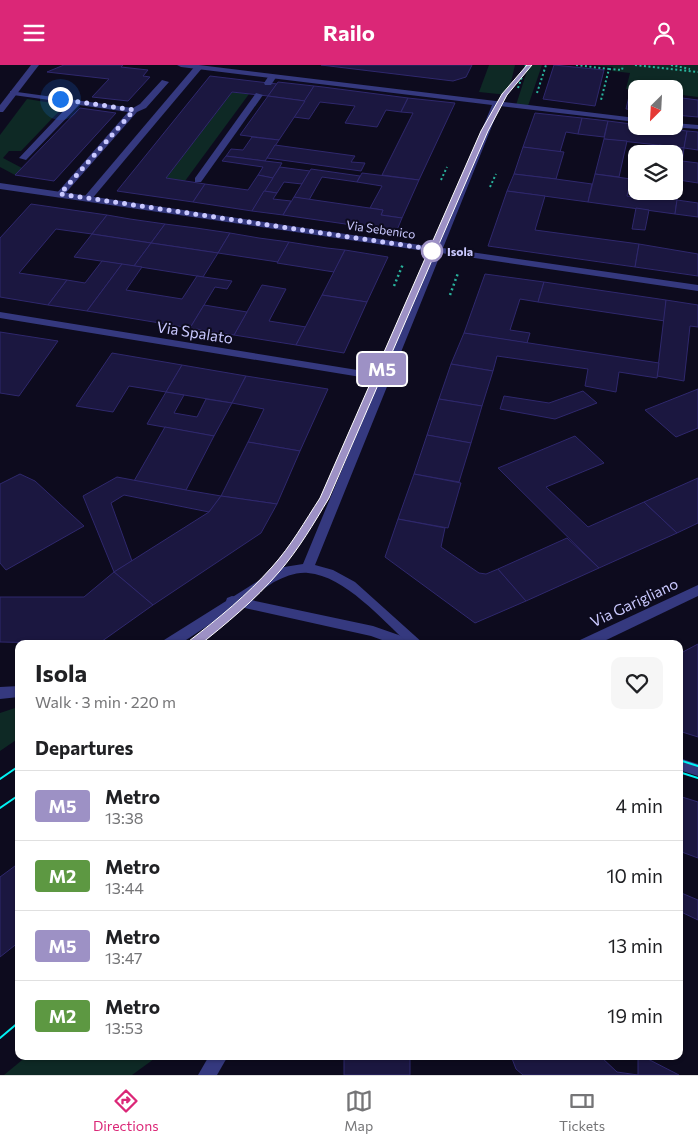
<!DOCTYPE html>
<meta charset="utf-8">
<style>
body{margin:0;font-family:Commissioner,sans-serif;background:#f6f6f6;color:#202124;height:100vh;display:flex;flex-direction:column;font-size:19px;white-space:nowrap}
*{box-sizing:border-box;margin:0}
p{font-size:16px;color:#757577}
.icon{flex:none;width:28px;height:28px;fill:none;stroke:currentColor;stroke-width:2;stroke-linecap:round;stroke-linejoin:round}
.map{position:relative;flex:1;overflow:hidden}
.details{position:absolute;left:15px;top:575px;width:668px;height:420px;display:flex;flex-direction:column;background:#fff;border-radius:10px;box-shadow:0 1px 4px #0004}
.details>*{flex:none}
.badge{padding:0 10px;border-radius:4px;font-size:18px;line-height:32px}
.needle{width:32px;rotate:204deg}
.buttons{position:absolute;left:628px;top:15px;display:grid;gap:10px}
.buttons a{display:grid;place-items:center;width:55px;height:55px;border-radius:10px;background:#fff;box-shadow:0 1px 4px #0004;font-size:25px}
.you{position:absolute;width:25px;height:25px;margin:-12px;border:4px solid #fff;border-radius:50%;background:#1a73e8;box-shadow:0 0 0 8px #1a73e833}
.map>.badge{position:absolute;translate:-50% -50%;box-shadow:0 0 0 2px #fff}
h2{padding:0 20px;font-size:19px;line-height:45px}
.round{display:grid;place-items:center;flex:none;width:52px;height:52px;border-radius:10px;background:#f6f6f6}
.headline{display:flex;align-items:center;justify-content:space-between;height:85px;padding:0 20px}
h1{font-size:24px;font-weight:700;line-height:38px}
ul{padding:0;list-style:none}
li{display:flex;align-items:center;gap:15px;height:70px;padding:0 20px;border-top:1px solid #e0e0e0}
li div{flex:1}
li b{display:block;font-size:19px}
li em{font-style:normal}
li .badge{min-width:55px;font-weight:700;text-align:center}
header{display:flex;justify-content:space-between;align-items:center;height:65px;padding:0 20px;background:#db2777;color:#fff;font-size:22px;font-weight:700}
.dock{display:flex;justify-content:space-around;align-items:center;height:70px;border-top:1px solid #e0e0e0;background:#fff;font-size:14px;color:#757577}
.dock a{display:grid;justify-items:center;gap:2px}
.dock .selected{color:#db2777}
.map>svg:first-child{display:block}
.green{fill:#0e2925}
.building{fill:#1b1740;stroke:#2f286d}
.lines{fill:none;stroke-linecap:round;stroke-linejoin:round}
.path-far1{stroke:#29b39d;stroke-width:2;stroke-dasharray:2 2.5;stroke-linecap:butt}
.path{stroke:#29b39d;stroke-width:2.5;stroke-dasharray:2 3;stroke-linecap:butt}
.service{fill:#35397f;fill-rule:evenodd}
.minor{fill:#35397f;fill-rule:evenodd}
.tertiary{fill:#35397f;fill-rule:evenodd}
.tram-far1{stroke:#00f3f4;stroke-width:1}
.tram{stroke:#00f3f4;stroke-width:2}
.line{fill:#9d91c5;stroke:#fff}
.walk{stroke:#cac9ff;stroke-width:5;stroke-dasharray:0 9}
.stop-dot{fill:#fff;stroke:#9d91c5;stroke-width:2.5}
.labels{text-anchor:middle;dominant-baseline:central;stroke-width:4;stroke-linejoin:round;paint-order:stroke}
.far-street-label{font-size:12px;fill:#cac9ff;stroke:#0d0b1e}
.far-stop-label{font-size:12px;font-weight:bold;fill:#cac9ff;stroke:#0d0b1e;text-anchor:start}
.street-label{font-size:15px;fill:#cac9ff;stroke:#0d0b1e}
</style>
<header><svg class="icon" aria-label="menu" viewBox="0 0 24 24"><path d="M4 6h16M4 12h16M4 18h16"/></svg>Railo<svg class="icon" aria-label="person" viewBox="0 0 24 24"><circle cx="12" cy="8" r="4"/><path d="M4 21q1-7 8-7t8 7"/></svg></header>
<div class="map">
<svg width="698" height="1010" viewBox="0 0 698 1010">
<rect width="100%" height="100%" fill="#0d0b1e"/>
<!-- green -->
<g class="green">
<path d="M489,0h26l-7,30 -29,-3z"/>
<path d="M529,0h13l-14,41 -12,-1z"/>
<path d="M590,0h108v32l-24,-3v-5h-48l4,-16 -18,-2 1,-4z"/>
<path d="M232,27l17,2 -64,87 -19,-3z"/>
<path d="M27,34l38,6 -44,46h-12l-6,7 19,10 -7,7 -15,-8v-32z"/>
<path d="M15,643h4v30l-19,13v-38z"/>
<path d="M27,991h131l-26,19h-128z"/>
</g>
<!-- building -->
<g class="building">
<path d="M64,0h59l-2,2 27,3 -5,6 7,1 -22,24 -36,-4 17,-18 -62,-7z"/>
<path d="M321,0h151l-6,12 -13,4z"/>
<path d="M554,0l50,5 -9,36 -52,-7z"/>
<path d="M210,11l67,8 -9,12 -36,-4 -66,86 39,6 -12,18 -76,-11z"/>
<path d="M278,17l36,4 -9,15 -37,-5z"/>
<path d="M314,21l9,1 85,11 -7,14 -15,-2 -9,17 -32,-4 10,-17 -35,-4 -11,17 -15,-2z"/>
<path d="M630,27l6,1v17l-10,-1z"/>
<path d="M268,31l37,5 -26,39 -39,-5z"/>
<path d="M674,32l24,3v17l-24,-2z"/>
<path d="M408,33l47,5 -36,77 -37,-5 31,-62 -12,-1z"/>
<path d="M80,43l36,5 -62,68 -39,-6z"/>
<path d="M535,48l47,5 -4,16 -12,-2 -6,20 -37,-5z"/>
<path d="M582,53l26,3 -4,16 -26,-3z"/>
<path d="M608,56l79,10 -3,17 -80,-9z"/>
<path d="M687,66l11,1v18l-14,-2z"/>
<path d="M252,72l27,3 -14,21 -39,-5 5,-7 12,1z"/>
<path d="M604,74l23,2 -8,36 -24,-3z"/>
<path d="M275,80l80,11 -4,6 14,1 -4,8 -94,-13z"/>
<path d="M659,80l25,3 -5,38 -5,-1v-31h-16z"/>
<path d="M523,82l41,5 -8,27 -42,-5z"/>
<path d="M226,91l39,5 17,2 -9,15 -15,-3 5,-8 -41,-6z"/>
<path d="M682,96l16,2v20l-19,-3z"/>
<path d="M280,102l30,4 -8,13 -18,-2 -7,11 -13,-2z"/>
<path d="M311,104l49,7 -3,6 -35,-5 -13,23 -15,-3z"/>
<path d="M362,108l57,7 -17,38 -21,-3 2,-5 -13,-2 12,-22 -25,-4z"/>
<path d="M514,109l42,5 36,5 -4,18 -81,-11z"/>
<path d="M595,109l36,5 -4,17 13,2 1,-7h33v-6l5,1 -4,28 -87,-12z"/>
<path d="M258,110l15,3 -21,33 -59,-9 12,-18 43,6z"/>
<path d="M264,126l13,2 -4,6 18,2 -8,14 -31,-4z"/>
<path d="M507,126l38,5 -10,34 104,14 -4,23 -147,-21z"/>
<path d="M294,132l89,13 -2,5 21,3 -5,12 -3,1 -111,-16z"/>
<path d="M677,135l21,3v14l-23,-3z"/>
<path d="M31,139l76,11 -15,19 -36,-5 -37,44 48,7 -19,25 -48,-8v-59z"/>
<path d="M636,143l13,2 -4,20 -13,-1z"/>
<path d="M107,150l23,4 35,5 -14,19 -59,-9z"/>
<path d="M165,159l31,4 34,5 -12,20 -67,-10z"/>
<path d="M230,168l29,5 30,4 -11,20 -60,-9z"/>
<path d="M92,169l59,9 -17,23 -60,-9z"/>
<path d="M289,177l38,6 18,2 -11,22 -57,-9z"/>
<path d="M151,178l67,10 -15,24 -69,-11z"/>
<path d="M639,179l59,10v22l-63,-9z"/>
<path d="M345,185l43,7 -21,45 -45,-7z"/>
<path d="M102,196l20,3 -35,47 -39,-6 19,-25 18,3z"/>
<path d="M122,199l20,3 -16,23 56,9 15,-23 35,5 -5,8 -12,-2 -25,41 -103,-17z"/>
<path d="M485,209l59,8 -6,20 -18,-3 -10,31 20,3 -3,10 -63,-10z"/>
<path d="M544,217l122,18 -1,21 -127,-19z"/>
<path d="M262,220l24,4 -17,32 37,6 -10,18 -62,-10z"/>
<path d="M322,230l45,7 -23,51 -48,-8z"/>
<path d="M666,235l32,5v22l-8,-1 -6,55 -27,-5z"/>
<path d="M204,240l43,7 -13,23 -44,-7z"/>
<path d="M0,267l58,9 -39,55 -19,-3z"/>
<path d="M464,268l195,30 -2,15 -38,-6 -3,20 -31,-6 3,-17 -91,-13 -4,15 -42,-7z"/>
<path d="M112,288l70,12 -16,27 -37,-6 -16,26 -37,-6z"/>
<path d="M451,299l42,7 -11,35 -43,-7z"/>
<path d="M182,300l64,11 -14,27 -66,-11z"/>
<path d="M246,311l82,13 -28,62 -52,-9 16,-33 -32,-6z"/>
<path d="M698,324v39l-22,9 -31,-27z"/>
<path d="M583,326l14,12 -42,16 -55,-10 4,-13 45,7z"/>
<path d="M166,327l18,3 -10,18 23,4 9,-18 26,4 -18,33 -67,-12z"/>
<path d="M439,334l43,7 -11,37 -44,-8z"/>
<path d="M165,362l49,9 -28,54 -52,-9z"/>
<path d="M427,370l44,8 -12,39 -45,-8z"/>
<path d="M575,371l29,27 -58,24 42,40 56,-25 33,31 -78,35 -101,-100z"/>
<path d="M248,377l52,9 -23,53 -56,-8z"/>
<path d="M20,409l15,7 49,45 -78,44 -6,-7v-79z"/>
<path d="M414,409l47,9 -13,45 -50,-9z"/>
<path d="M117,412l69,13 35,6 -12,16 -85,-17 -13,8 21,58 -18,11 -31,-76z"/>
<path d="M698,413v45l-21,10 -33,-31z"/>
<path d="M221,431l56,8 -16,29 -108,72 -39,-33 95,-60z"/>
<path d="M398,454l47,9 -4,19 38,26 7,1 12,-5 28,32 -51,22 -90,-66z"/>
<path d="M567,473l32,30 -73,33 -28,-32z"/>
<path d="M114,507l39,33 -55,39 -98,-2v-45h84z"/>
<path d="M698,579v93l-19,-6v-77z"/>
<path d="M679,731l19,6v56l-19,-7z"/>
<path d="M19,798v79l-19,15v-80z"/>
<path d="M679,827l19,8v20l-19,-9z"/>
<rect x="344" y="991" width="66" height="19"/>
<path d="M511,991h89l17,16 21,3h-115l-7,-6z"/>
<path d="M638,991h4l37,19h-41z"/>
</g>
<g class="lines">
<!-- path-far1 -->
<g class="path-far1">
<path d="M576,0l33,4 -8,31"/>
<path d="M635,0l63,7"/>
<path d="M671,0l19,4"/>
<path d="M609,4l13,1 1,-5"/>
<path d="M518,23l8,-23"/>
<path d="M537,28l9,-28"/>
<path d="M441,115l6,-13"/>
<path d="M490,122l6,-13"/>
</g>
<!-- path -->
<g class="path">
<path d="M394,221l9,-22"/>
<path d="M450,230l8,-22"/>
</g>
<!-- service -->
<g class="service">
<path d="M196,0l7,2 -112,133h-6v-4z"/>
<path d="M270,9l7,2 -6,9h-6l-1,-2z"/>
<path d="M162,15l7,2 -23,26 -9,4 -74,84 -7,-2 72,-82 -49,-7 -53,55 -7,-2 52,-55 -58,-8h-3v-4l123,17 7,-4z"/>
<path d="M256,28l7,2 -62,87h-6v-4z"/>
<path d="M232,531l141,30 40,14 1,4h-21l-22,-8 -144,-32 -1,-3 1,-3z"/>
</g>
<!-- minor -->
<g class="minor">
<path d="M31,0h8l-36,47h-3v-7z"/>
<path d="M177,0h22l437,53v4l-136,-16 -57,142 255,37v6l-257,-38 -126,312 18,5 22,12 69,62h-15c-27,-24 -64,-68 -101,-71 -13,-1 -23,4 -34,9l-94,62h-17l1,-4 102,-64 18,-9 19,-3 76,-184 -379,-62v-6l382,62 50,-122 -432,-63v-6l434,64 58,-142 -311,-38z"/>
<path d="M674,58l24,2v4l-27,-2 3,-1z"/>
<path d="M698,520v11l-100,48h-19l1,-4z"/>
<path d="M679,693l19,6v12l-19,-6z"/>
</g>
<!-- tertiary -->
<g class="tertiary">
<path d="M19,621v11l-19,2v-12z"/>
<path d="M209,991h19l-11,19h-19z"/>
</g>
<!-- tram-far1 -->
<path class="tram-far1" d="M248,579h50"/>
<!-- tram -->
<g class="tram">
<path d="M679,695l19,6"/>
<path d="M679,707l19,6"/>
<path d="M0,714l19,-13"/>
<path d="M0,743l19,-13"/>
<path d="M0,973l19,-16"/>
</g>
</g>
<!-- line -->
<path class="line" d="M527,0h5l-25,30 -19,36 -159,367c-15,25 -30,51 -50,74 -24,28 -53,52 -82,75h-8l-1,-3 1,-3c30,-23 58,-46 83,-74 19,-21 33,-46 48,-69l161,-367 21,-37z"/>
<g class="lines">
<!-- walk -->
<path class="walk" d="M60,34l74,11 -74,84 377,56 -5,1"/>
</g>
<!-- markers -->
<circle class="stop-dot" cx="432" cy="186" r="10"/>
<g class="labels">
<!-- far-street labels -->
<g class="far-street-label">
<text transform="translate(381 164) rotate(8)">Via Sebenico</text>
</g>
<!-- far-stop labels -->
<g class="far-stop-label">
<text x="447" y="186">Isola</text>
</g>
<!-- street labels -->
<g class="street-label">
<text transform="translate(195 267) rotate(9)">Via Spalato</text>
<text transform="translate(634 537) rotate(-25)">Via Garigliano</text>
</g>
</g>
</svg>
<div class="buttons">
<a><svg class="needle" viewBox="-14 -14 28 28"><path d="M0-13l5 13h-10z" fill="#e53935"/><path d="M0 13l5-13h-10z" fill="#757577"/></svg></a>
<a><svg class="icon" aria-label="layers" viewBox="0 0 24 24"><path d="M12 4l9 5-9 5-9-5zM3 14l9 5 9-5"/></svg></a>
</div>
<div class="you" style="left:60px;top:34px"></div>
<b class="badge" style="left:382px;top:304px;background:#9d91c5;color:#fff">M5</b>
<section class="details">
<div class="headline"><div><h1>Isola</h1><p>Walk · 3 min · 220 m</p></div><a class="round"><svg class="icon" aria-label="heart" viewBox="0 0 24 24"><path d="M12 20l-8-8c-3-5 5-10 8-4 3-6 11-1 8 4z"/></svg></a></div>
<h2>Departures</h2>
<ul>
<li><span class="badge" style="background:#9d91c5;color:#fff">M5</span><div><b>Metro</b><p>13:38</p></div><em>4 min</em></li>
<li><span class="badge" style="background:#5d9842;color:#fff">M2</span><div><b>Metro</b><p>13:44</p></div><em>10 min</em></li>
<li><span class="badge" style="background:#9d91c5;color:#fff">M5</span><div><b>Metro</b><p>13:47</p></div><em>13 min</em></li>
<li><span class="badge" style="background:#5d9842;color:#fff">M2</span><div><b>Metro</b><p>13:53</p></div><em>19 min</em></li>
</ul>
</section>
</div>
<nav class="dock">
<a class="selected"><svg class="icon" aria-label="directions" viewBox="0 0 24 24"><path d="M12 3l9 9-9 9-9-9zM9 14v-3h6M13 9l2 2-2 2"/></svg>Directions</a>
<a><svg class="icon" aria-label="map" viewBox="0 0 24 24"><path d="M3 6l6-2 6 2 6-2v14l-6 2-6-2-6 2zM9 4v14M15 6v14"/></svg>Map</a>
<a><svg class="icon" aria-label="tickets" viewBox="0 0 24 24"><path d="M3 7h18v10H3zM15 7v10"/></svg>Tickets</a>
</nav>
